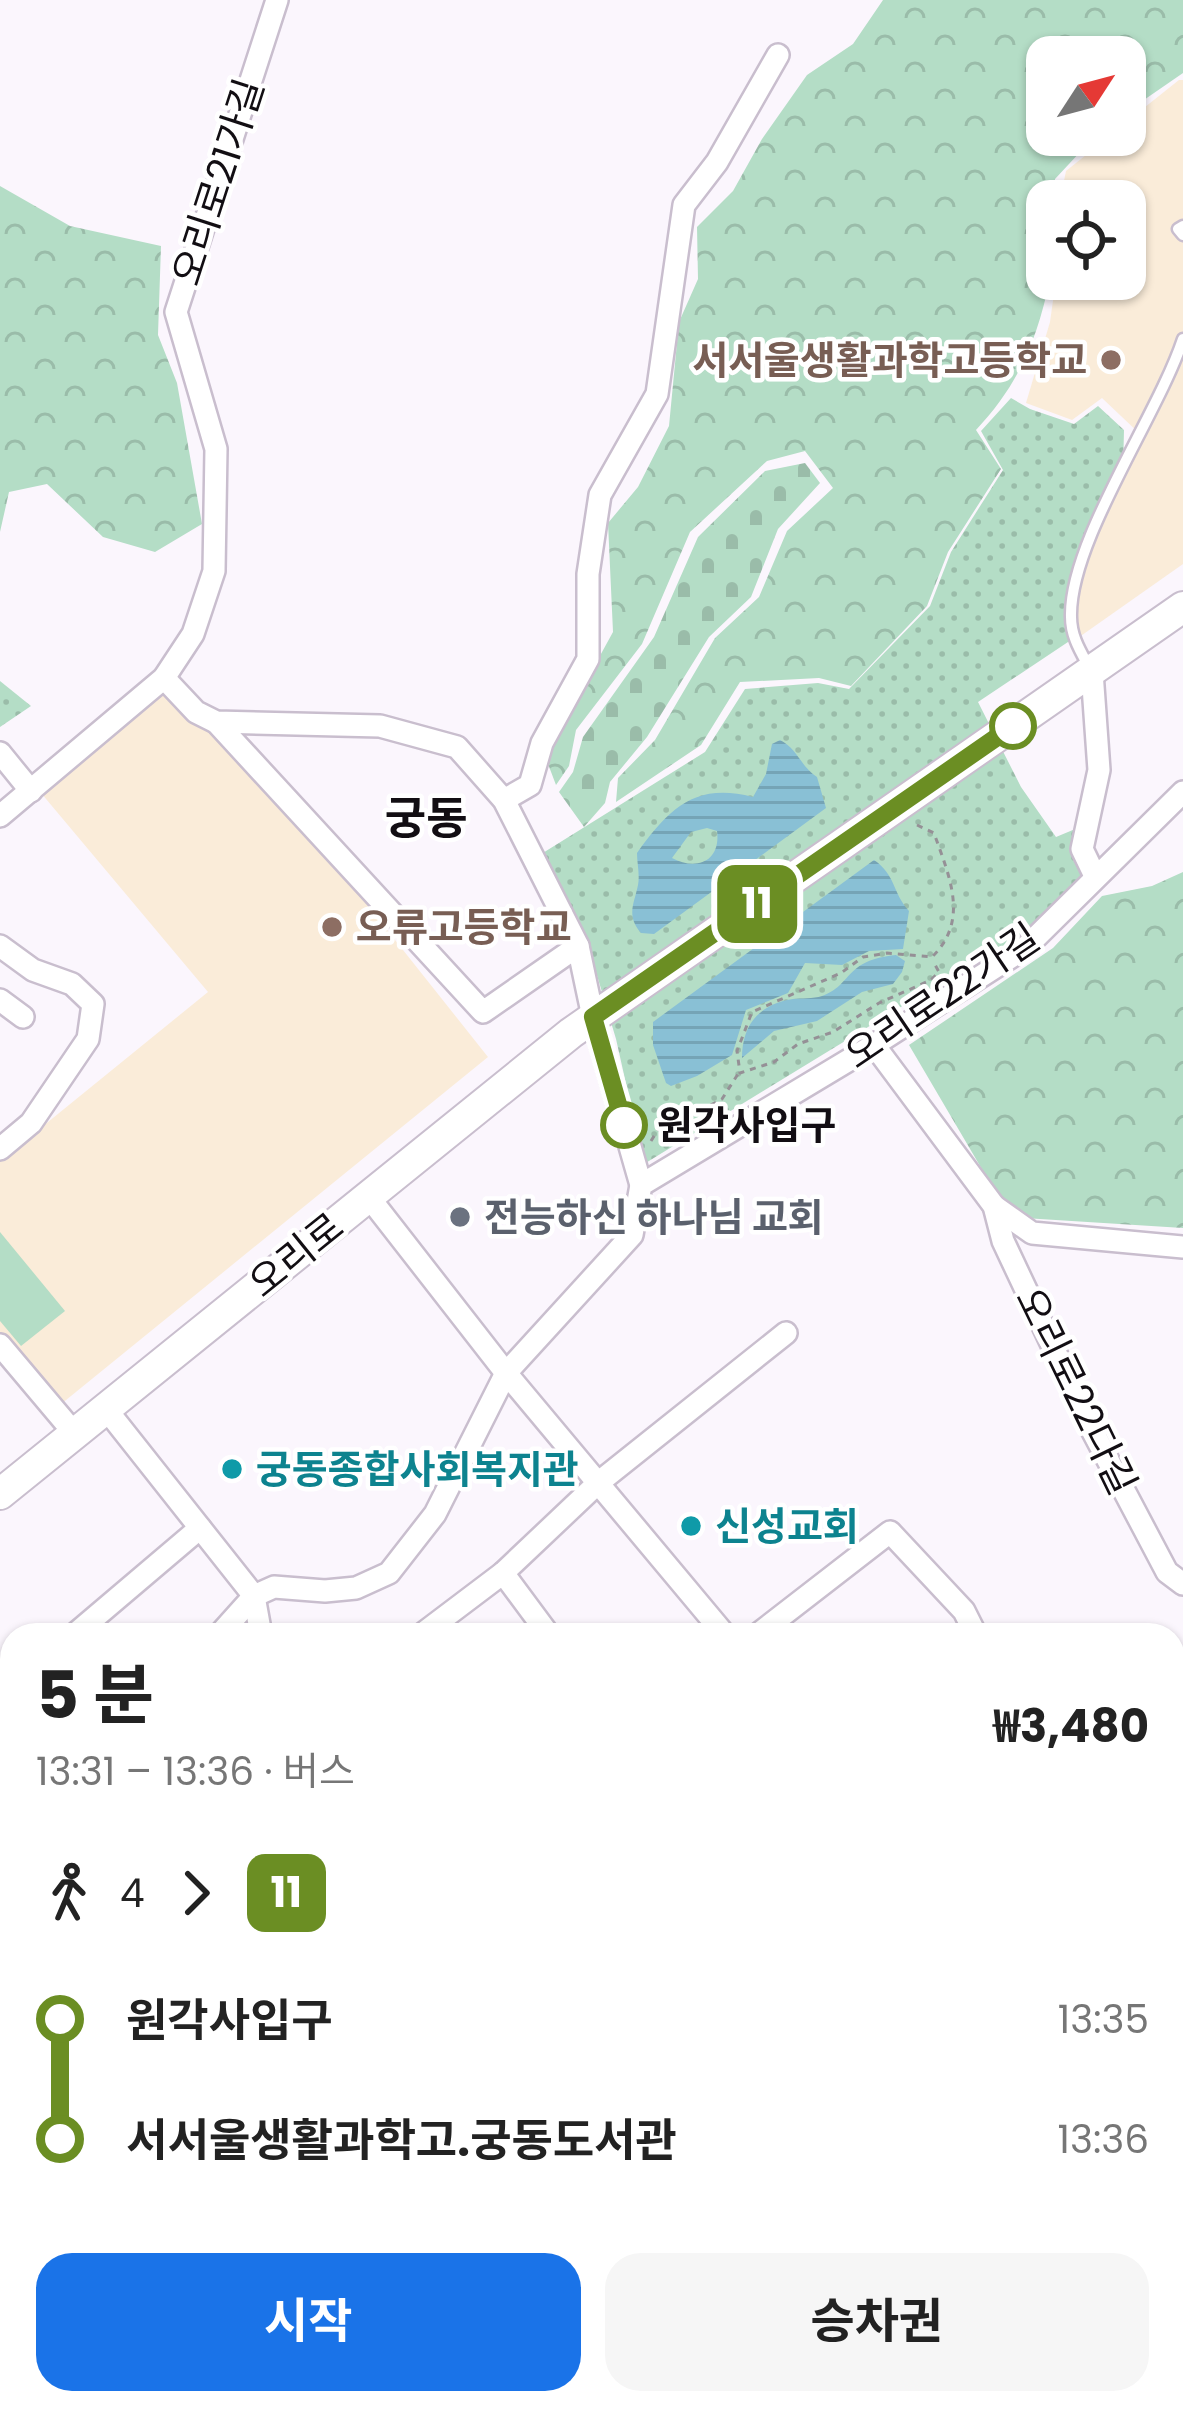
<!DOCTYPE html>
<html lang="ko">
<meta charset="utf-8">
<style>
body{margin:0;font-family:Poppins,"Noto Sans KR",sans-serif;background:#f6f6f6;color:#222;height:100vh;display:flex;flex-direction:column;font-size:45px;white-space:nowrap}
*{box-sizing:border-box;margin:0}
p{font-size:39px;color:#767676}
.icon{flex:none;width:66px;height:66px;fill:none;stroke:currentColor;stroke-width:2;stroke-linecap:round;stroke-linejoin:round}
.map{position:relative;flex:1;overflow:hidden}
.side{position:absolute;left:0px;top:1623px;width:1185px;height:792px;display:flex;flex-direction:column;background:#fff;border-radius:36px 36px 0 0;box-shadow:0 3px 9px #0004}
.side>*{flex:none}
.badge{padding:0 24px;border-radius:18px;font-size:42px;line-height:78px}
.needle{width:78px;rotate:54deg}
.buttons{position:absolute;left:1026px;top:36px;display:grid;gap:24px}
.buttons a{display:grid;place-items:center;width:120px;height:120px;border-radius:24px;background:#fff;box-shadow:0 3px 9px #0004;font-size:60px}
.map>.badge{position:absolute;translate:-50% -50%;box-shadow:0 0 0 6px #fff}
.legs{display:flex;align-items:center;gap:18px;height:132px;padding:0 36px;font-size:39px}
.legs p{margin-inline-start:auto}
.overview{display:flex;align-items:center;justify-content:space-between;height:204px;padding:0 36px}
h1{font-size:66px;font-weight:700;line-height:90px}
.cta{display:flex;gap:24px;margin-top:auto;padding:24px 36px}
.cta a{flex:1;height:138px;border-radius:36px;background:#1a73e8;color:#fff;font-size:48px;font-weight:700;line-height:138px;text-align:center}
.cta a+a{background:#f6f6f6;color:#222}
ul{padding:0 36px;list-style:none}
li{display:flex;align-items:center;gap:42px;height:120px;font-size:45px}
li i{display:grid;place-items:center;width:18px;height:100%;margin:0 15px;background:currentColor}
li i::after{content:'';width:30px;height:30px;margin:-15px;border:9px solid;border-radius:50%;background:#fff}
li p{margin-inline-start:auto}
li:first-child i{background:linear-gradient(#0000 50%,currentColor 0)}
li:last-child i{background:linear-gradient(currentColor 50%,#0000 0)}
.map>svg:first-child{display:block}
.education{fill:#faecd9}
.forest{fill:url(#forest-crowns)}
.cemetery{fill:url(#cemetery-stones)}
.park{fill:url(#park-dots)}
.pitch{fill:#b4ddc6}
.water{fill:url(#water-rules);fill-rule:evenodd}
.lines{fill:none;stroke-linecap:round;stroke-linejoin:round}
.service-casing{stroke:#c9bece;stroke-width:15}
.minor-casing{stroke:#c9bece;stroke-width:26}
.secondary-casing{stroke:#c9bece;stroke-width:34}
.path{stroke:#959096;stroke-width:3;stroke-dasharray:6 6;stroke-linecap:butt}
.service{stroke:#fff;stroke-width:10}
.minor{stroke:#fff;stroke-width:21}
.secondary{stroke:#fff;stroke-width:30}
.line-1-casing{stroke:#fff;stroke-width:27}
.line-1{stroke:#6b8e23;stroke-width:18}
.education-dot{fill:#8d6e63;stroke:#fff;stroke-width:4.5}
.stop-1-dot{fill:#fff;stroke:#6b8e23;stroke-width:6}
.worship-dot{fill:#6b7280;stroke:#fff;stroke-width:4.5}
.culture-dot{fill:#0f9aa8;stroke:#fff;stroke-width:4.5}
.labels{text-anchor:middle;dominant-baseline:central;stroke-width:9;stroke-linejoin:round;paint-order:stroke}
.street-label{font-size:39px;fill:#120e13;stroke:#fff}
.education-label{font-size:39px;font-weight:bold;fill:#785e54;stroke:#fff;text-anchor:end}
.stop-label{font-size:39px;font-weight:bold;fill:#120e13;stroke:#fff;text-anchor:start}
.worship-label{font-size:39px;font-weight:bold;fill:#5b616d;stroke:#fff;text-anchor:start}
.culture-label{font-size:39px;font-weight:bold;fill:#0d838f;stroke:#fff;text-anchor:start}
.quarter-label{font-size:45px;font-weight:bold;fill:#120e13;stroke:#fff}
</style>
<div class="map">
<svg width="1183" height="2415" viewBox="0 0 1183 2415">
<defs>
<pattern id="forest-crowns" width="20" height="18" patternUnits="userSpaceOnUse" patternTransform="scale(3)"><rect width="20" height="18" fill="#b4ddc6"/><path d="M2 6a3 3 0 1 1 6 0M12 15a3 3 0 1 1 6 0" fill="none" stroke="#9abca9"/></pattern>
<pattern id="cemetery-stones" width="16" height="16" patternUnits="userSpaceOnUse" patternTransform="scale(3)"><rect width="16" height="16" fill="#b4ddc6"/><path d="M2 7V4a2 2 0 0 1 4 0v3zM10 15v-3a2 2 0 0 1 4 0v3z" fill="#9abca9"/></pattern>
<pattern id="park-dots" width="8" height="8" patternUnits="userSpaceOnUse" patternTransform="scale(3)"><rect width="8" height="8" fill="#b4ddc6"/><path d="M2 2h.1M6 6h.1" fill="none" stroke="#9abca9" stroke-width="1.8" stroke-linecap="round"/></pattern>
<pattern id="water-rules" width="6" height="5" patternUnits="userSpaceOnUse" patternTransform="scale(3)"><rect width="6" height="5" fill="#89c0d5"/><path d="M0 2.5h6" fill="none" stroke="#75a4b6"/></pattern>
</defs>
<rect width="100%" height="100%" fill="#fbf6fd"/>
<!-- education -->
<g class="education">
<path d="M1179,80h4v484l-108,76 -5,-26 17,-68 41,-76 12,-36 -38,-36 -30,22 -46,-17 24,-81 6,-43h69v-78h-65l6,-30 45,-36h14v-12z"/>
<path d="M164,678l100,97 224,282 -433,352 -55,-64v-184l208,-169 -172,-205z"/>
</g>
<!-- forest -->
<g class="forest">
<path d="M883,0h300v73l-58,40v-56h-78v78h49l-41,44 -1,22h-7v78h3c-13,61 -31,105 -74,151l25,39 -53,83 -21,54 -76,80 -32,-8 -79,4 -39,63 -85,57 2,-24 37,-38 60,-102 44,-41 28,-66 46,-43 -28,-37 -38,10 -77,71 -48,112 -66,86 -7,36 -13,19 -11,-29 68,-124 -5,-109 30,-36 31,-61 10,-104 19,-43 -1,-52 36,-36 29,-52 45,-64 46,-31z"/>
<path d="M0,186l70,40 91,20 -3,89 19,48 25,141 -47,28 -52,-15 -56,-53 -38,8 -9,40z"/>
<path d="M1183,872v356l-173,-11 -101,-172 144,-97 49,-52 50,-10z"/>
<path d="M1183,2275v140h-1183v-49l12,-14v51h1161v-114z"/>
</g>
<!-- cemetery -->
<path class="cemetery" d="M805,463l15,20 -42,46 -27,68 -42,40 -62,100 -37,45 -5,21 -21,24 -25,-35 14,-20 10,-35 71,-100 44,-100 67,-66z"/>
<!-- park -->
<g class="park">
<path d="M1011,398l19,11 44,15 24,-18 26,24 -1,40 -39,71 -18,70 5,29 -93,62 43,85 35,50 24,-10 9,51 -59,54 -72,40 -314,192 -28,-125 -31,-104 -47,-79 167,-104 40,-63 73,-6 31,6 81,-83 21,-54 52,-82 -22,-39z"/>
<path d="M0,681l31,25 -31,21z"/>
</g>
<!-- pitch -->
<path class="pitch" d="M0,1232l65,79 -44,35 -21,-25z"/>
<!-- water -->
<g class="water">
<path d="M780,740c17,8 21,27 37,37l9,31 -172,126 -13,-1c-15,-18 -7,-28 -3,-48 2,-10 -1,-22 -1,-32 32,-44 57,-71 116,-56l13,-23 6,-30zM707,828l10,3c4,31 -21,40 -45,27l19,-26z"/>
<path d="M874,860c22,15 18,32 35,51l-6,38 -34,2 -27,14 -37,-2 -17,30 -42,17 -14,45 -35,21 -26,10 -5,-3 -13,-38v-23z"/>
<path d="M896,955l9,6 -3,11 -9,12 -31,8 -45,29 -43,10 -32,27c0,-33 17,-54 51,-59 8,-1 20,0 29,-3 31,-11 22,-36 74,-41z"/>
</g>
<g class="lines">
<defs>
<g id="service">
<path d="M1183,226l-5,3 5,6"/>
<path d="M1090,669c-9,-17 -19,-32 -19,-52 -2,-75 87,-202 112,-278"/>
</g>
<g id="minor">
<path d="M1092,672l7,98 -17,79 13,27"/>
<path d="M164,678l32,34 20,10 164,4 77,21 47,53 74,146 15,71 48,168"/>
<path d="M216,722l267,290 95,-66"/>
<path d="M0,753l31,38"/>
<path d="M504,800l26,-15 12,-42 46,-84v-85l12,-79 57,-101 27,-189 33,-43 61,-107"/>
<path d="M0,816l164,-138 29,-44 21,-63 2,-122 -40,-137 101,-312"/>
<path d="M0,946l33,24 39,14 21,20 -5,35 -57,84 -31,26"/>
<path d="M0,1000l23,17"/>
<path d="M874,1045l120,161 9,35 89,189 75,142 16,12"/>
<path d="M368,1196l138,177 219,262"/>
<path d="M994,1206l38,27 151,14"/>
<path d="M0,1345l75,89"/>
<path d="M106,1409l148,187 7,39"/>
<path d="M503,1573l46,62"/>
<path d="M74,1635l126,-107"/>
<path d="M219,1635l35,-39 20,-9 51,4 31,-3 33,-15 46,-59 71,-141 126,-138 9,-50 233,-140 151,-97 158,-156"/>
<path d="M421,1635l82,-62 95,-90 188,-150"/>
<path d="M757,1635l133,-103 74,79 12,24"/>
<path d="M0,1697l12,-10"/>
<path d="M0,1860l12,-10"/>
<path d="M0,1892l12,-2"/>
<path d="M0,2032l12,-22"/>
<path d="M1173,2051l6,14"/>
<path d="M0,2113l12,-11"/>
<path d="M0,2298l6,4"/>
</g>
<path id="secondary" d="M0,1494l571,-461 612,-426"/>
</defs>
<!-- service casing -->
<use href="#service" class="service-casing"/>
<!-- minor casing -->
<use href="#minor" class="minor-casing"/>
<!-- secondary casing -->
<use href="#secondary" class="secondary-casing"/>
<!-- path -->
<g class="path">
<path d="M917,825l17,8c15,43 36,87 -2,124l-45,-4 -24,4 -22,16 -89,39 -15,39 3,22 34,-11 24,-18 35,-12 46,-29 52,-23 8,-8 -6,-11"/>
<path d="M651,1141l8,-13 22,-7 41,-22 16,-25"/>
</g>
<!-- service -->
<use href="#service" class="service"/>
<!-- minor -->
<use href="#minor" class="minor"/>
<!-- secondary -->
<use href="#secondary" class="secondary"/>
</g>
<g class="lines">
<defs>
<path id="line-1" d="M624,1125l-31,-108 420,-291"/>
</defs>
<!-- line-1 casing -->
<use href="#line-1" class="line-1-casing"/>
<!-- line-1 -->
<use href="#line-1" class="line-1"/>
</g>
<!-- markers -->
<g class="education-dot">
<circle cx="1111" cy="360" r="12"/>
<circle cx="332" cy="927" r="12"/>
</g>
<g class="stop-1-dot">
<circle cx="1013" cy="726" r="21"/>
<circle cx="624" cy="1125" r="21"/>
</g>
<circle class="worship-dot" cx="460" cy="1217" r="12"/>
<g class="culture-dot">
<circle cx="232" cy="1469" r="12"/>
<circle cx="691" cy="1526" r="12"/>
</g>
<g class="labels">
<!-- street labels -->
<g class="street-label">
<text transform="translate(218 182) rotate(-72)">오리로21가길</text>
<text transform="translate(942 996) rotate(-34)">오리로22가길</text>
<text transform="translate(296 1255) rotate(-39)">오리로</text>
<text transform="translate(1076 1391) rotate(64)">오리로22다길</text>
</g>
<!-- education labels -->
<g class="education-label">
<text x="1087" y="360">서서울생활과학고등학교</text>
<text x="356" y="927" text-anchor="start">오류고등학교</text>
</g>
<!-- stop labels -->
<g class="stop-label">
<text x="657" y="1125">원각사입구</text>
</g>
<!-- worship labels -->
<g class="worship-label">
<text x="484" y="1217">전능하신 하나님 교회</text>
</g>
<!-- culture labels -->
<g class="culture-label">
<text x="256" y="1469">궁동종합사회복지관</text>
<text x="715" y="1526">신성교회</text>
</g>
<!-- quarter labels -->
<g class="quarter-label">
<text x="426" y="818">궁동</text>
</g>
</g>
</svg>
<div class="buttons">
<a><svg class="needle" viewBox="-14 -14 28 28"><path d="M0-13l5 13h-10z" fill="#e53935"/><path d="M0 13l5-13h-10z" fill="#767676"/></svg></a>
<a><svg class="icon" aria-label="locate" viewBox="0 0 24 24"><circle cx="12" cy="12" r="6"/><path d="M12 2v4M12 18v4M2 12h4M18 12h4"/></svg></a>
</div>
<b class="badge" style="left:757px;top:904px;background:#6b8e23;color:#fff">11</b>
<section class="side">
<div class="overview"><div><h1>5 분</h1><p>13:31 – 13:36 · 버스</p></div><b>₩3,480</b></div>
<div class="legs"><svg class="icon" aria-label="walk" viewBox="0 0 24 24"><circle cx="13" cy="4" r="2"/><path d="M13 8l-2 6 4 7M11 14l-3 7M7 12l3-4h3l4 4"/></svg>4<svg class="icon" aria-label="forward" viewBox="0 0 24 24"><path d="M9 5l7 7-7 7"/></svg><b class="badge" style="background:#6b8e23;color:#fff">11</b></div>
<ul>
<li><i style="color:#6b8e23"></i><b>원각사입구</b><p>13:35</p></li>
<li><i style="color:#6b8e23"></i><b>서서울생활과학고.궁동도서관</b><p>13:36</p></li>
</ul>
<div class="cta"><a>시작</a><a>승차권</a></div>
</section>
</div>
